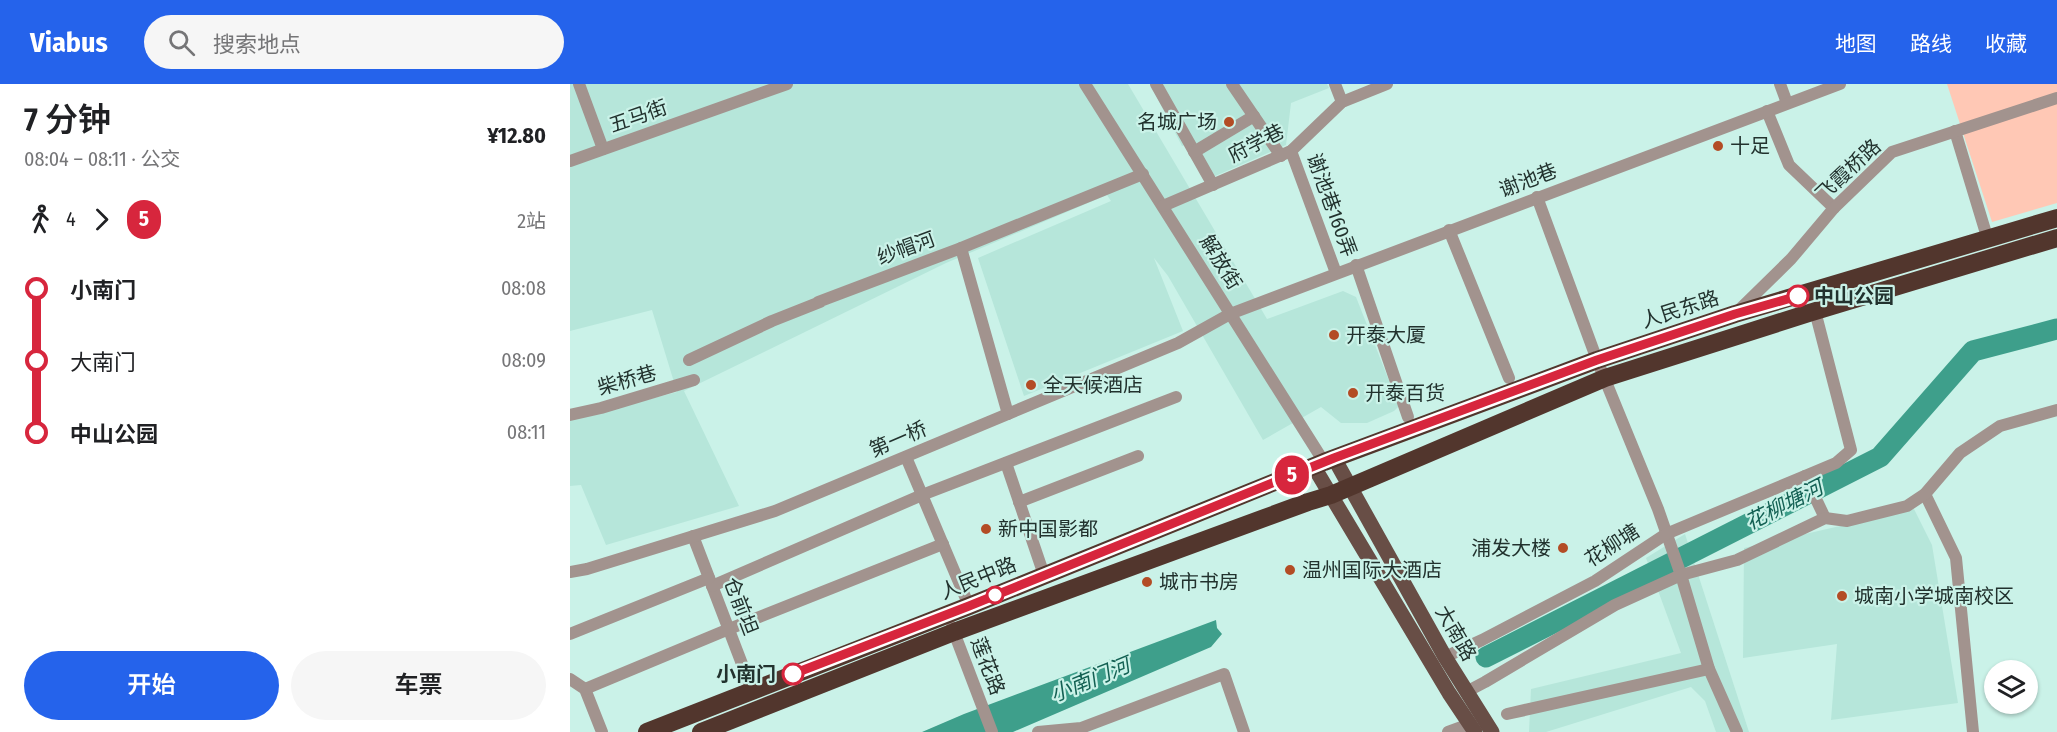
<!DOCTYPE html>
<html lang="zh">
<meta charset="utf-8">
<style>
body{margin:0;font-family:"Fira Sans Condensed","Noto Sans SC",sans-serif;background:#f6f6f6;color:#202124;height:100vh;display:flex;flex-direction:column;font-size:22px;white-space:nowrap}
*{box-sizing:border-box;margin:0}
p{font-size:20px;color:#757577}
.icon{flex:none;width:33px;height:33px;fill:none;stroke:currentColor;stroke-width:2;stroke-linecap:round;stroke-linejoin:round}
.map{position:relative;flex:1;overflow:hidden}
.drawer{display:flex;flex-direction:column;background:#fff;width:570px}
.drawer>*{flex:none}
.badge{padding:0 12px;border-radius:20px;font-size:21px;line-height:39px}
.buttons{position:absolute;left:1414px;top:576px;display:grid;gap:12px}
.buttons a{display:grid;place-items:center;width:54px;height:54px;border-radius:50%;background:#fff;box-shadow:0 2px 4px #0004;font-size:30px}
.map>.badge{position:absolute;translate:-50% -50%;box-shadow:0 0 0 3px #fff}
.legs{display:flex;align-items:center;gap:9px;height:66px;padding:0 24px;font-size:20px}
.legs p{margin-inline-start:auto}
.head{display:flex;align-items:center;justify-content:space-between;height:102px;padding:0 24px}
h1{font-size:33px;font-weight:600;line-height:45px}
.primary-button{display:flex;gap:12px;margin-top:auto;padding:12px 24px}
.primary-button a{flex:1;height:69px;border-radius:36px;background:#2563eb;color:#fff;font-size:24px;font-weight:600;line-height:69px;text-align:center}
.primary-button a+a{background:#f6f6f6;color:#202124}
ul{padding:0 24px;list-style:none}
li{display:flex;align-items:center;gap:21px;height:72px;font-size:22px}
li i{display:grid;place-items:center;width:9px;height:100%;margin:0 8px;background:currentColor}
li i::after{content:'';width:15px;height:15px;margin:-8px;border:4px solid;border-radius:50%;background:#fff}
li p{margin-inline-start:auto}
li:first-child i{background:linear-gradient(#0000 50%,currentColor 0)}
li:last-child i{background:linear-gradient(currentColor 50%,#0000 0)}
header{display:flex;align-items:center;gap:36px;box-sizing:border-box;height:84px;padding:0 30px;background:#2563eb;color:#fff}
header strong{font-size:28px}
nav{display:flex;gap:33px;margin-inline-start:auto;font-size:21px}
.search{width:420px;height:54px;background:#f6f6f6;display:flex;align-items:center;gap:15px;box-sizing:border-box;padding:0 21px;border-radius:33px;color:#757577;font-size:22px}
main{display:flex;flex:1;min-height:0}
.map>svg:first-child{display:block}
.built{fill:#b6e6da}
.green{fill:#ffc8b5}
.water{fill:#3e9f8b}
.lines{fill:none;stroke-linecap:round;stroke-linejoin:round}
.river{stroke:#3e9f8b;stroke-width:21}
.minor{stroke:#a2938e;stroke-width:12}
.major{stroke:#684e46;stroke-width:15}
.highway{stroke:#52362d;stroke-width:18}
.line-1-casing{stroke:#fff;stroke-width:14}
.line-1{stroke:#d7263d;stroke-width:9}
.poi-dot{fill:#b34c25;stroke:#caf2e8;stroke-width:2}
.stop-1-dot{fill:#fff;stroke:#d7263d;stroke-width:3}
.labels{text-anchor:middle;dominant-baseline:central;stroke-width:4.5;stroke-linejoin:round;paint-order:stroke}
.street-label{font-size:20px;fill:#22322e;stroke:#caf2e8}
.poi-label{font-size:20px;fill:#22322e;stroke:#caf2e8;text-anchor:start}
.stop-label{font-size:20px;font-weight:bold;fill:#22322e;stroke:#caf2e8;text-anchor:start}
.water-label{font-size:21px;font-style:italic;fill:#136053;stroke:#caf2e8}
</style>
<header>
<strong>Viabus</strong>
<div class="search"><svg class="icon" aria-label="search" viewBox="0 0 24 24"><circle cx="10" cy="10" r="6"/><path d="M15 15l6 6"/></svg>搜索地点</div>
<nav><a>地图</a><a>路线</a><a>收藏</a></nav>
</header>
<main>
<section class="drawer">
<div class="head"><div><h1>7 分钟</h1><p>08:04 – 08:11 · 公交</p></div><b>¥12.80</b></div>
<div class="legs"><svg class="icon" aria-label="walk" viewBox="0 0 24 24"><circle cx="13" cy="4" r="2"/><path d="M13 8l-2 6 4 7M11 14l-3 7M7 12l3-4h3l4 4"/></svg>4<svg class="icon" aria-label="forward" viewBox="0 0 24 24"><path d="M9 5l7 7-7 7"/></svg><b class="badge" style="background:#d7263d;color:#fff">5</b><p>2站</p></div>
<ul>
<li><i style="color:#d7263d"></i><b>小南门</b><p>08:08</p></li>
<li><i style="color:#d7263d"></i><span>大南门</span><p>08:09</p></li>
<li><i style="color:#d7263d"></i><b>中山公园</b><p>08:11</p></li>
</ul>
<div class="primary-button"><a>开始</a><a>车票</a></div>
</section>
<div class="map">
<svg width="1487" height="648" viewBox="0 0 1487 648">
<rect width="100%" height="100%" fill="#caf2e8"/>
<!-- built -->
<g class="built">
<path d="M0,0h558l139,235 76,-28 13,6 43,109 -5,5 -27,12h-26l-20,-16 -58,33 -95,-164 -14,-18 29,73 -159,65 -46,-138 133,-57 -4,-6 -161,68 -262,128 55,115 -133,39 -25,-60 -11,1v-66l107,-28 -25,-82 -82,21z"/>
<path d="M580,0h177l2,4 -38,15 -5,42 -73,32 -19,-35 -12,4z"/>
<path d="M1344,425l18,36 26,158 -127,17 6,-76 -94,14 1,-110z"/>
<path d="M1115,450l64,198h-33l-11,-31 -14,-14 -145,45h-17l2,-43 150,-36 -35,-95z"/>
</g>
<!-- green -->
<path class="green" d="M1377,0h110v119l-65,19z"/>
<!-- water -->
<path class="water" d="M646,536l1,8 5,6 -11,13 -198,85h-91l42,-18z"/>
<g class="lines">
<!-- river -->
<path class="river" d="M916,573l394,-200 93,-106 84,-22"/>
<!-- minor -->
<g class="minor">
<path d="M9,0l24,65"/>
<path d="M515,0l239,378"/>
<path d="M586,0l57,101"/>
<path d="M662,0l49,72"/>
<path d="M765,0l7,18"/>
<path d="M1210,0l7,19"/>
<path d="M1197,27l22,54 45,43"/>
<path d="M1385,47l33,109"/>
<path d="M721,67l45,122"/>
<path d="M624,68l60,-36"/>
<path d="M0,77l217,-77"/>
<path d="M967,113l60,163 61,149 23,66 28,94 28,63"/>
<path d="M593,122l128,-55 51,-49 45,-18"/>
<path d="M879,146l60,148"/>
<path d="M391,164l47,166"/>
<path d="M786,181l52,152"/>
<path d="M1168,227l53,-52 43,-51 58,-56 165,-54"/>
<path d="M119,276l83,-39 48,-19h-2l143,-54 182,-74"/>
<path d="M0,331l31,-7 93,-28"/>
<path d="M336,373l63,149"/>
<path d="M436,379l38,112"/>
<path d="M1235,392l31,-13 15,-13 -36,-139"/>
<path d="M1355,410l31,64 17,174"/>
<path d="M449,418l119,-46"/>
<path d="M123,452l59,154"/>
<path d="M0,488l17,-3 188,-58 403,-168 52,-29 610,-230"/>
<path d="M142,502l210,-91 254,-98"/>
<path d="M382,543l40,105"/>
<path d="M0,550l139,-56"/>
<path d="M875,573l37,-17 113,-59 71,-47 139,-58 20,42"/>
<path d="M0,595l15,10 17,43"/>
<path d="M15,605l144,-60 214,-85"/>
<path d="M896,608l19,-10 130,-77 66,-30 56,-15 88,-42 22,3 60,-15 18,-12 35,-41 40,-27 57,-16"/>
<path d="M937,630l202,-45"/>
<path d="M468,648l43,-4 143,-54 20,58"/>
<path d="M878,648l22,-8"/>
</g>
<!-- major -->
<g class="major">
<path d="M764,374l111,199 47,75"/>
<path d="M744,383l135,226 26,39"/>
</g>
<!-- highway -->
<g class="highway">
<path d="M77,648l322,-126 355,-144 273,-102 138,-46 322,-96"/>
<path d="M131,648l253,-100 354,-130 23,-7 274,-117 204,-65 248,-75"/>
</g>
</g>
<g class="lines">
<defs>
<path id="line-1" d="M223,590l176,-68 365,-148 263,-98 138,-46 63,-18"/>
</defs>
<!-- line-1 casing -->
<use href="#line-1" class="line-1-casing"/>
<!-- line-1 -->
<use href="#line-1" class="line-1"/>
</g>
<!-- markers -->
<g class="poi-dot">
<circle cx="659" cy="38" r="6"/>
<circle cx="1148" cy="62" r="6"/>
<circle cx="764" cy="251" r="6"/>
<circle cx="461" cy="301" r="6"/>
<circle cx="783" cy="309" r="6"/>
<circle cx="416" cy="445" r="6"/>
<circle cx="993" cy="464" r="6"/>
<circle cx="720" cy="486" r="6"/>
<circle cx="577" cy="498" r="6"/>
<circle cx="1272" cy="512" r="6"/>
</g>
<g class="stop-1-dot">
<circle cx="1228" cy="212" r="10"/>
<circle cx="425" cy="511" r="8"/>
<circle cx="223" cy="590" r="10"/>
</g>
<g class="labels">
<!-- street labels -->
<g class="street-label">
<text transform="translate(68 32) rotate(-19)">五马街</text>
<text transform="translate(686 59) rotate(-27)">府学巷</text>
<text transform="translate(1278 86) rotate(-43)">飞霞桥路</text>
<text transform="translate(958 96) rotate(-21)">谢池巷</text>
<text transform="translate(762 121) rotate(70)">谢池巷160弄</text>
<text transform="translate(336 164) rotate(-20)">纱帽河</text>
<text transform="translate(651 178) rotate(58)">解放街</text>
<text transform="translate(1110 225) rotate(-18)">人民东路</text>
<text transform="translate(57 296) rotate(-16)">柴桥巷</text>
<text transform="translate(328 355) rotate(-23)">第一桥</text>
<text transform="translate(1042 461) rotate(-33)">花柳塘</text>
<text transform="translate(408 494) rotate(-22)">人民中路</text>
<text transform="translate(171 522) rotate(69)">仓前坦</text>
<text transform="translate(886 549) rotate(60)">大南路</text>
<text transform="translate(418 582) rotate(69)">莲花路</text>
</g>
<!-- poi labels -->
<g class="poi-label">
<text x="647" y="38" text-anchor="end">名城广场</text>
<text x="1160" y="62">十足</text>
<text x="776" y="251">开泰大厦</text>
<text x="473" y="301">全天候酒店</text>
<text x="795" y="309">开泰百货</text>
<text x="428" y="445">新中国影都</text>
<text x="981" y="464" text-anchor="end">浦发大楼</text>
<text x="732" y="486">温州国际大酒店</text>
<text x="589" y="498">城市书房</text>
<text x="1284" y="512">城南小学城南校区</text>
</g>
<!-- stop labels -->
<g class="stop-label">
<text x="1244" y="212">中山公园</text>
<text x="206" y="590" text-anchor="end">小南门</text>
</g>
<!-- water labels -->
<g class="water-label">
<text transform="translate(1214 421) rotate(-27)">花柳塘河</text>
<text transform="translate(520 596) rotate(-22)">小南门河</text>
</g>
</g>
</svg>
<div class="buttons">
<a><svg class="icon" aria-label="layers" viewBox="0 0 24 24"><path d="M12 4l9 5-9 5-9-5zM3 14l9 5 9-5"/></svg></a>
</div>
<b class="badge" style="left:722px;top:391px;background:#d7263d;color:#fff">5</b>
</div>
</main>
